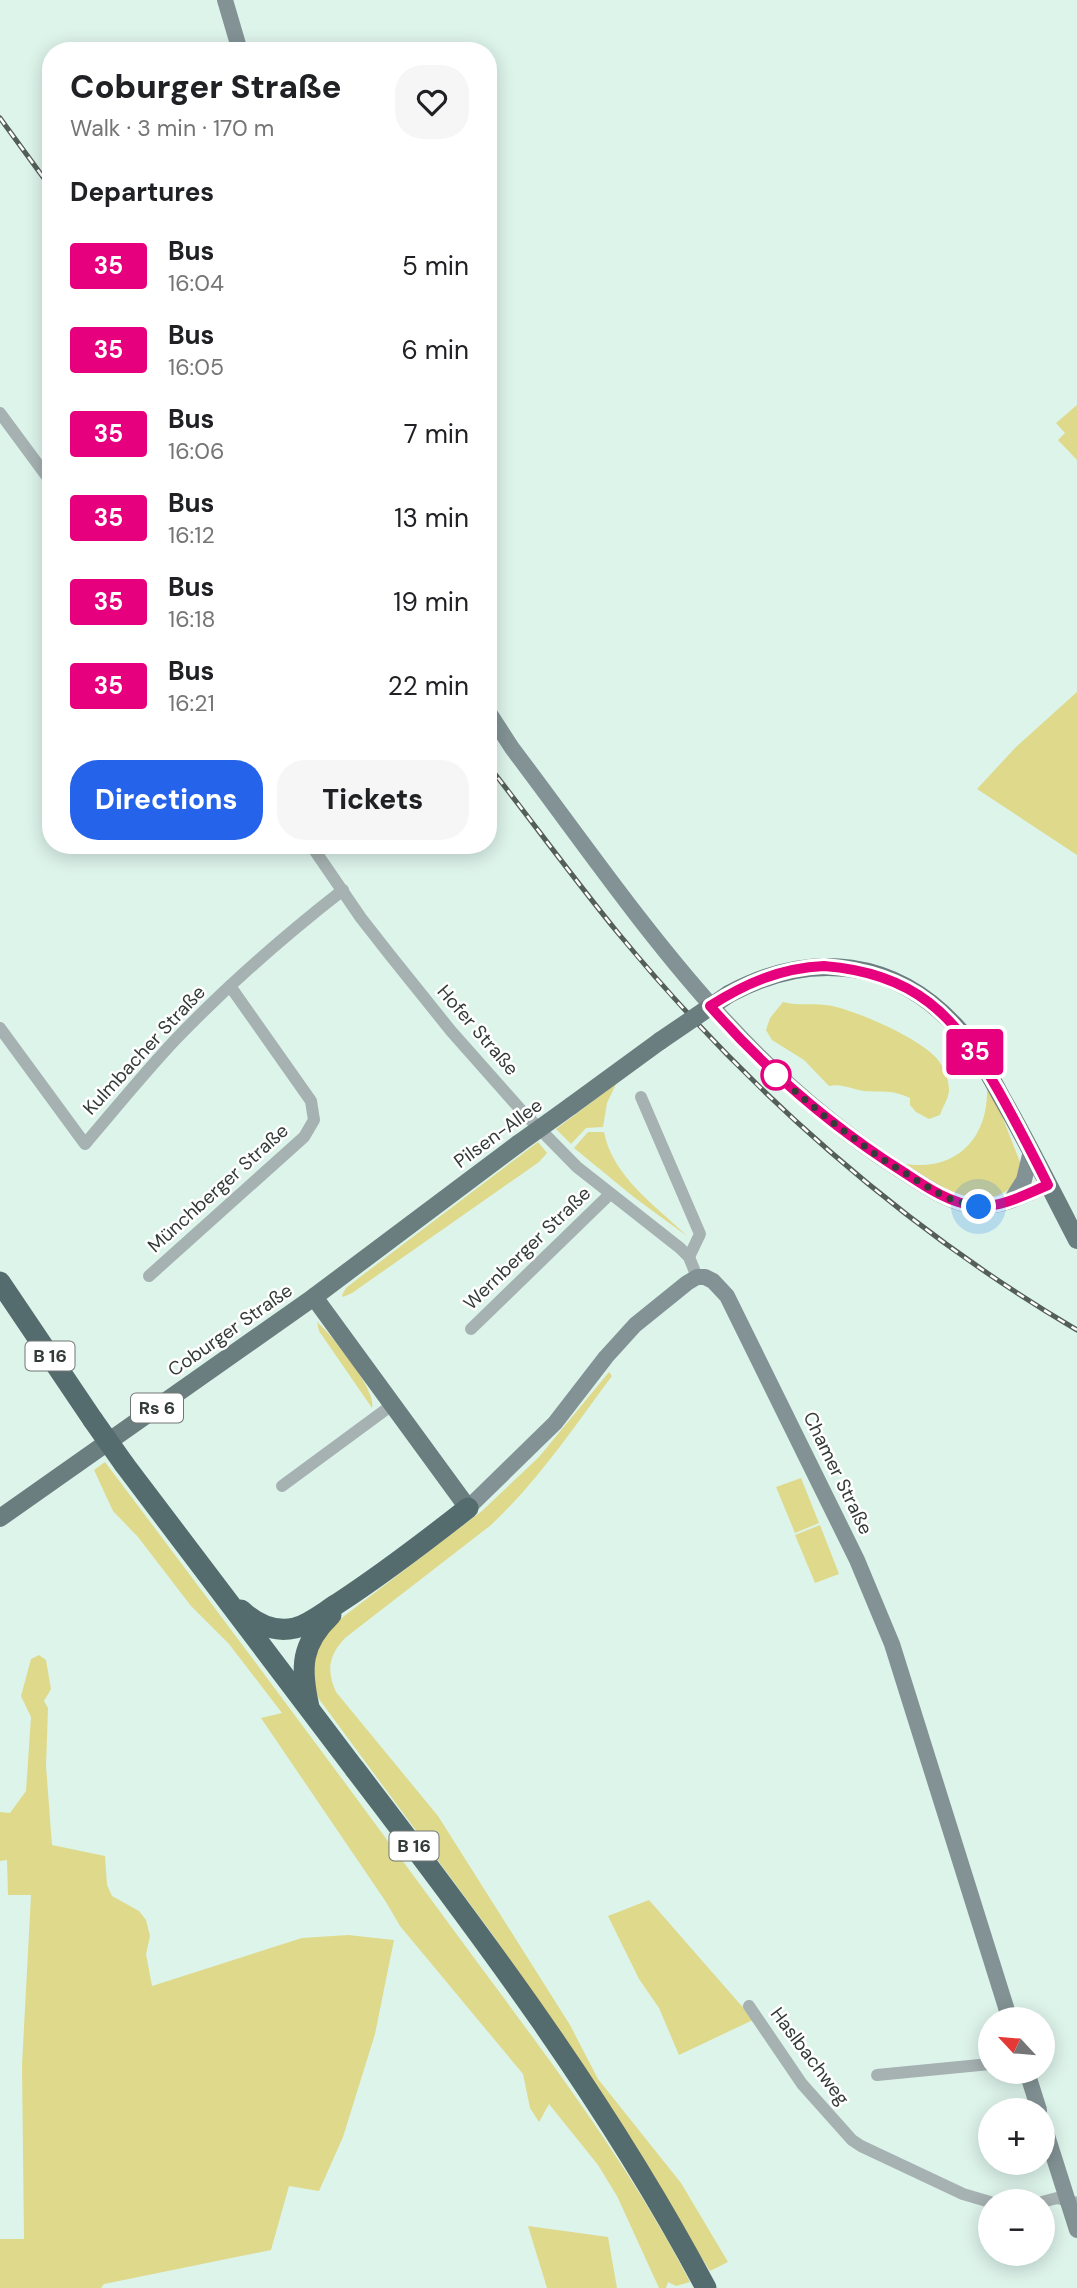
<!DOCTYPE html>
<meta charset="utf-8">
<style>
body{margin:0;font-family:"DM Sans",sans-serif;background:#f6f6f6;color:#202124;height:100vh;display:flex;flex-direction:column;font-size:26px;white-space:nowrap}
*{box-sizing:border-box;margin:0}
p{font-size:23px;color:#757577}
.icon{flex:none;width:38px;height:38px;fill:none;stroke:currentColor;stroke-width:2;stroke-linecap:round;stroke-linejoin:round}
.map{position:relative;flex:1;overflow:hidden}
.sheet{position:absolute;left:42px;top:42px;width:455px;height:812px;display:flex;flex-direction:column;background:#fff;border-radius:28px;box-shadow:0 4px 18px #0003}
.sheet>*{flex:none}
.badge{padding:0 14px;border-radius:5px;font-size:24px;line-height:46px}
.needle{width:46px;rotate:296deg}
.buttons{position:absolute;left:978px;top:2007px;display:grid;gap:14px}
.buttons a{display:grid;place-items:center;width:77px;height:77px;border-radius:50%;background:#fff;box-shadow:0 4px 18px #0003;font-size:35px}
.you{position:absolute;width:35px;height:35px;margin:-18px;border:5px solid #fff;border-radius:50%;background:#1a73e8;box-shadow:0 0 0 10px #1a73e833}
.map>.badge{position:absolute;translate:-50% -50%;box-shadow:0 0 0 4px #fff}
h2{padding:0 28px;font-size:26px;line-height:63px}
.round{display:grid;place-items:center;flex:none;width:74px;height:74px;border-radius:28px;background:#f6f6f6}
.head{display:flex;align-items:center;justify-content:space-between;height:119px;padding:0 28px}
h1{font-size:33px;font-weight:800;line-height:52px}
.button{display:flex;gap:14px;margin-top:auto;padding:14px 28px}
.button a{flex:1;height:80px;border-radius:28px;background:#2563eb;color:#fff;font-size:28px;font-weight:800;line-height:80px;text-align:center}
.button a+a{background:#f6f6f6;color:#202124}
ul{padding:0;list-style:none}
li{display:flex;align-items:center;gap:21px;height:84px;padding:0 28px}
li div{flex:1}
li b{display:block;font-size:26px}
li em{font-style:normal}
li .badge{min-width:77px;font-weight:700;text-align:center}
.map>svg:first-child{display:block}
.green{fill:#dfd98b}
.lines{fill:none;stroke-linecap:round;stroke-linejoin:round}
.street{stroke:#a6b1b2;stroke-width:12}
.secondary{stroke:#839395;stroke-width:16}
.primary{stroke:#6a7e80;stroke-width:18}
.highway{stroke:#556c6e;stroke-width:21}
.rail-casing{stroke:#545f5a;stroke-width:5}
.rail{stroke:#fff;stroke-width:2.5;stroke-dasharray:8;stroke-linecap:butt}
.primary-bridge{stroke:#6a7e80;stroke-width:18}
.highway-bridge{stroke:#556c6e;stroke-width:21}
.line-casing{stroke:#fff;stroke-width:16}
.line{stroke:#e6007e;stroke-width:10}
.walk{stroke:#333c38;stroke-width:7;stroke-dasharray:0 12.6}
.stop-dot{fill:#fff;stroke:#e6007e;stroke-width:3.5}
.labels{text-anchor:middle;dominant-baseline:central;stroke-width:5;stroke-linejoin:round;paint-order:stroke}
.shield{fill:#fff;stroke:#707674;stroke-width:2}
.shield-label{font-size:18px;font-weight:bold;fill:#333c38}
.street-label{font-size:19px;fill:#333c38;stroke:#fff}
</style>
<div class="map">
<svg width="1077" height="2288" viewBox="0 0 1077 2288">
<rect width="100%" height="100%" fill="#ddf4eb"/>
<!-- green -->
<g class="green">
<path d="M1077,405v55l-19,-20 7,-7 -9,-10z"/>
<path d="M1077,692v163l-100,-66 38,-41z"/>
<path d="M783,1002c15,4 28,1 43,3 26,3 96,34 112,55 6,7 11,20 11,30 0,8 -7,18 -9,25l-11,4 -13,-7 -6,-7v-7c-19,-9 -26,-5 -46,-7 -13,-2 -22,-8 -35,-5l-25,-26 -32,-20 -6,-10 4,-12z"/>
<path d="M616,1084l-9,19 -4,24 -17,1 -15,16 -15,-15z"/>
<path d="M987,1087l8,11 25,64c1,36 -38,42 -66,32 -19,-7 -37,-21 -54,-31 54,11 89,-23 87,-76z"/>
<path d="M588,1132h16c8,44 52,74 83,104l-52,-38 -61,-50z"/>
<path d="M538,1142l9,11 -8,9 -187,131 -9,4 -1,-2 4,-7 14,-11z"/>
<path d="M317,1322c14,12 60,68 55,86l-53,-77z"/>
<path d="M609,1372l3,4c-38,51 -74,105 -121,149l-146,113c-16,17 -19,32 -9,54l102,124 132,209 28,54 83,104 47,79 -18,9 -133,-213 -84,-123 -174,-236 -5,-11 -2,-34 23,-31 147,-112 57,-54z"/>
<path d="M105,1462c117,155 234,312 350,470 83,113 170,224 235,350l-14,4 -8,-4 -2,6h-7l-42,-92 -19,-31 -49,-61 -10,18 -9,-14 -7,-34 -123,-148 -14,-24 -125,-184 21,-5 -53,-69 -38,-38 -53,-69 -25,-26 -19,-41z"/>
<path d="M801,1478l18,45 -24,10 -19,-46z"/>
<path d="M820,1525l19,49 -24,9 -20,-48z"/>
<path d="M39,1655l7,5 5,29 -7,12 4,7 -2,58 6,79 53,11 2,29 5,11 27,15 7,9 4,16 -4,18 6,32 150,-48 46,-3 46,5 -19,94 -32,103 -24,54 -30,-5 -18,64 -167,34 -3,4h-101v-49h24l-2,-174 9,-170h-23l-1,-35 -7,1v-49l10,1 16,-22 5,-74 -10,-21 10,-37z"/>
<path d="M649,1900l90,103 16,16 -76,36 -20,-47 -20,-29 -31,-63z"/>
<path d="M528,2226l80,11 9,51h-70z"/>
</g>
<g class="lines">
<!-- street -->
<g class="street">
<path d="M0,413l51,69"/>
<path d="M311,845l50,73 29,37 61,76 70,79 56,57 103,81 9,9 8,20"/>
<path d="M0,1028l85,116c30,-35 59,-71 91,-105 52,-54 108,-103 167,-149"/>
<path d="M641,1097l59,137 -11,23"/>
<path d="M149,1276l155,-139 10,-17 -3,-19 -81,-115"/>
<path d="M471,1329l139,-135"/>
<path d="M282,1486l110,-81"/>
<path d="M749,2006l53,78 50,56 9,6 102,48 27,8"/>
<path d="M877,2075l113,-11"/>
<path d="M1042,2202l15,-4 20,5"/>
</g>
<!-- secondary -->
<g class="secondary">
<path d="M225,0l15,51"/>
<path d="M488,711l24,37c117,155 218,313 385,420 24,15 52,37 81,38 23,2 49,-12 70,-21"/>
<path d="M1012,1199l12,-19 7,-29"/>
<path d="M468,1508l87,-85 51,-66 29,-32 52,-42 10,-6h8l8,4 14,15 130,264 35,84 118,376"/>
<path d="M1027,2072l12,38"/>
<path d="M1043,2123l34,107"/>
</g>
<!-- primary -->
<g class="primary">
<path d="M729,994c82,-44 167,-36 231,37 17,20 30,45 42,67 27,47 50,94 75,142"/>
<path d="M571,1106l89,-65"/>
<path d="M314,1297l154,211"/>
<path d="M0,1518l314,-221 204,-153"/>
</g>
<!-- highway -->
<g class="highway">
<path d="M0,1282l93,138"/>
<path d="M124,1464c76,102 153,203 230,304 127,166 254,335 352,520"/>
<path d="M241,1610c15,14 33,23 54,18 15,-4 29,-16 42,-24 46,-30 89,-63 131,-96"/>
<path d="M309,1707c-9,-40 -8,-63 22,-92"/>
</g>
<defs>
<g id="rail">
<path d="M0,118l51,70"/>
<path d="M488,765c44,56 85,113 130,168 129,157 284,294 459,397"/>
</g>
</defs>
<!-- rail casing -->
<use href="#rail" class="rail-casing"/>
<!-- rail -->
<use href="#rail" class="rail"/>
<!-- primary-bridge -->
<g class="primary-bridge">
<path d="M660,1041l69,-47"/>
<path d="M518,1144l53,-38"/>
</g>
<!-- highway-bridge -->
<path class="highway-bridge" d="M93,1420l31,44"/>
</g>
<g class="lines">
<defs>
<path id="line" d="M824,966c91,7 131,49 174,124 18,32 34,63 50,95 -22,9 -47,23 -71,21 -26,-2 -51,-19 -72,-33 -73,-46 -138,-102 -195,-167 36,-23 71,-38 114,-40z"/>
</defs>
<!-- line casing -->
<use href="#line" class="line-casing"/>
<!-- line -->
<use href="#line" class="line"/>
<!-- walk -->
<path class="walk" d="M776,1075l52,44 51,38 55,34 19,9 26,7"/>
</g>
<!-- markers -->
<circle class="stop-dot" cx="776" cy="1075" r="14"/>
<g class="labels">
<!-- shield labels -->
<g class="shield">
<rect x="25.5" y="1341.5" width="49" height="29" rx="5"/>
<rect x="131" y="1393.5" width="52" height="29" rx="5"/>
<rect x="389.5" y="1831.5" width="49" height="29" rx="5"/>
</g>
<g class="shield-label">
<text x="50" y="1356">B 16</text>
<text x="157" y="1408">Rs 6</text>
<text x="414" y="1846">B 16</text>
</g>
<!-- street labels -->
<g class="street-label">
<text transform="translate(478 1030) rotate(49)">Hofer Straße</text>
<text transform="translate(144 1050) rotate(-47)">Kulmbacher Straße</text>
<text transform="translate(498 1133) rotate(-36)">Pilsen-Allee</text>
<text transform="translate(218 1188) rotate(-42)">Münchberger Straße</text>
<text transform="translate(527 1248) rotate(-44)">Wernberger Straße</text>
<text transform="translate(230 1330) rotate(-35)">Coburger Straße</text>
<text transform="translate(838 1473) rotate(64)">Chamer Straße</text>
<text transform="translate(810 2056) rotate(53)">Haslbachweg</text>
</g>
</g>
</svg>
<div class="buttons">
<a><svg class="needle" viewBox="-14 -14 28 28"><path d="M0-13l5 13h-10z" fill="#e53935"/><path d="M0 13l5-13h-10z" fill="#757577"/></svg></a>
<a>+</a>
<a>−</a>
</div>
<div class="you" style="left:979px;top:1207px"></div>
<b class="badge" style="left:975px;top:1052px;background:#e6007e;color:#fff">35</b>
<section class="sheet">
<div class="head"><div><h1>Coburger Straße</h1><p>Walk · 3 min · 170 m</p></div><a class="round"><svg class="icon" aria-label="heart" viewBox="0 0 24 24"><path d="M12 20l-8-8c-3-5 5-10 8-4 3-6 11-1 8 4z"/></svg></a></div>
<h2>Departures</h2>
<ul>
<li><span class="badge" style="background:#e6007e;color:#fff">35</span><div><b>Bus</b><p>16:04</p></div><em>5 min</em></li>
<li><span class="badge" style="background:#e6007e;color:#fff">35</span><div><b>Bus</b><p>16:05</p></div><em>6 min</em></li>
<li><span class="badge" style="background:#e6007e;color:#fff">35</span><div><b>Bus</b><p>16:06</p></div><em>7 min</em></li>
<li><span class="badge" style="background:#e6007e;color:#fff">35</span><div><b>Bus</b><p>16:12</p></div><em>13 min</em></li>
<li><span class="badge" style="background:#e6007e;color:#fff">35</span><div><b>Bus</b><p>16:18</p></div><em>19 min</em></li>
<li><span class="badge" style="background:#e6007e;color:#fff">35</span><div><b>Bus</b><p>16:21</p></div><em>22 min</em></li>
</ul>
<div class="button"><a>Directions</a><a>Tickets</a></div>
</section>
</div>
